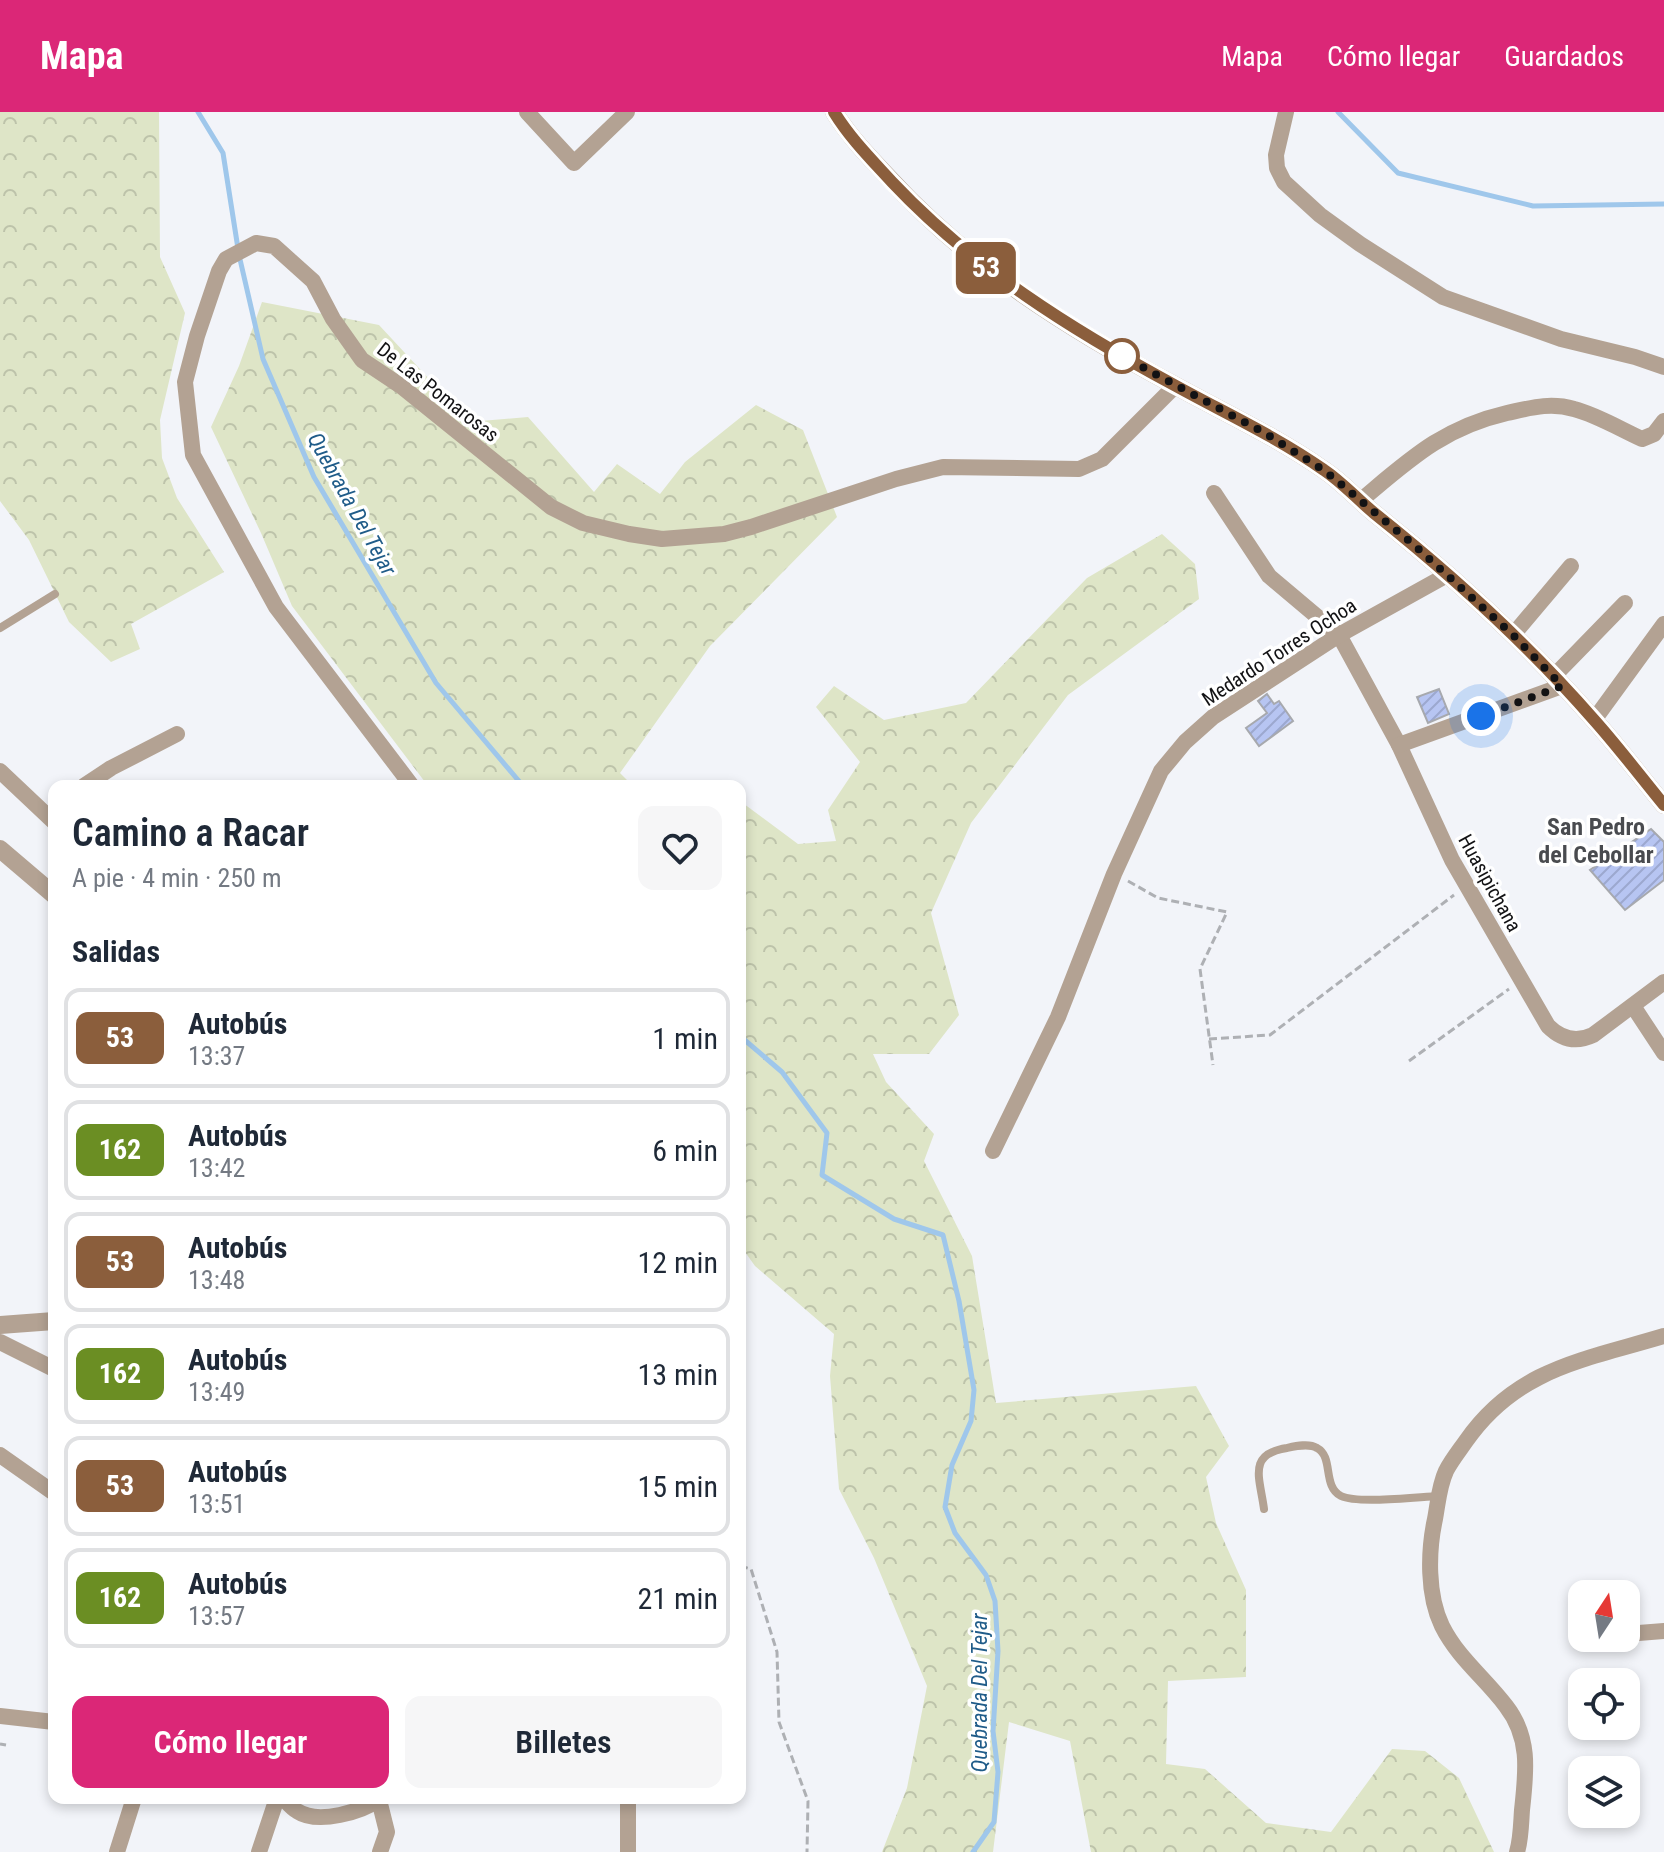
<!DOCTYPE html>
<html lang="es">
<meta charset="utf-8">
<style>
body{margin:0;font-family:"Roboto Condensed",sans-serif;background:#f6f6f7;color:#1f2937;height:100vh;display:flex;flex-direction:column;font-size:30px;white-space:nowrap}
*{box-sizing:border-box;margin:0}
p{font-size:26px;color:#747a83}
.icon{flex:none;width:44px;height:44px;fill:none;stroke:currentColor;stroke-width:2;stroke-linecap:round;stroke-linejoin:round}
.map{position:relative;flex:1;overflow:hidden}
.side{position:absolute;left:48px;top:668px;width:698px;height:1024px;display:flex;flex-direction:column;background:#fff;border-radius:16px;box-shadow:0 4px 12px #0003}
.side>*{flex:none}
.badge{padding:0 16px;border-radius:12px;font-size:28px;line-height:52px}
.needle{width:52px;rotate:12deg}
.controls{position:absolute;left:1568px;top:1468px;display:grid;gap:16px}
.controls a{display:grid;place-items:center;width:72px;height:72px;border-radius:16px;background:#fff;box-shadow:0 4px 12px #0003;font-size:40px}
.you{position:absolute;width:40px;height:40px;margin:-20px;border:6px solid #fff;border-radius:50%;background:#1a73e8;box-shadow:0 0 0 12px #1a73e833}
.map>.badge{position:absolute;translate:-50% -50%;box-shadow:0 0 0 4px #fff}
h2{padding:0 24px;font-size:30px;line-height:72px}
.round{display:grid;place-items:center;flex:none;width:84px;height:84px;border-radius:16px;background:#f6f6f7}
.overview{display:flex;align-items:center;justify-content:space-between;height:136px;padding:0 24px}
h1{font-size:38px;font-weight:600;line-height:60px}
.button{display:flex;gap:16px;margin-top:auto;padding:16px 24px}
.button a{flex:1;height:92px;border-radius:16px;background:#db2777;color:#fff;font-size:32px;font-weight:600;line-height:92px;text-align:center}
.button a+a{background:#f6f6f7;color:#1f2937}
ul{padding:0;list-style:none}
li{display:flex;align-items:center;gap:24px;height:100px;margin:0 16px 12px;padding:0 8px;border:4px solid #e0e1e3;border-radius:16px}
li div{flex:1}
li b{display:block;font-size:30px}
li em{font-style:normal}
li .badge{min-width:88px;font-weight:700;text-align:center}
header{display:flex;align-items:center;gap:48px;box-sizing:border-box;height:112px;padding:0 40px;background:#db2777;color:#fff}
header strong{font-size:38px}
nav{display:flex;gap:44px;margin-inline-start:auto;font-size:28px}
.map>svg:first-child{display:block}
.forest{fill:url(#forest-crowns)}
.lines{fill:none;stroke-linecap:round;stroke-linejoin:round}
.stream{stroke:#9fc7eb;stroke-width:5}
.building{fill:url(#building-hatch);stroke:#a7a9ae;stroke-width:2}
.path{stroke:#aeb0b4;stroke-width:3;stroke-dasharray:8 4;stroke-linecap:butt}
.service{stroke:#b3a293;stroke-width:8}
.minor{stroke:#b3a293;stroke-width:16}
.tertiary{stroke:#b3a293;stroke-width:18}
.line-casing{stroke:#fff;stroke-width:18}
.line{stroke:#8b5e3c;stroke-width:12}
.walk{stroke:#121214;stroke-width:8;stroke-dasharray:0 14.4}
.stop-dot{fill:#fff;stroke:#8b5e3c;stroke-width:4}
.labels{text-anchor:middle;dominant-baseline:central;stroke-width:7;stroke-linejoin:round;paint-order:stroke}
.street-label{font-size:20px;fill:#121214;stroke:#fff}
.water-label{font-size:22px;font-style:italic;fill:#205c89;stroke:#fff}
.quarter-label{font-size:24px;font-weight:bold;fill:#494b4f;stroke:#fff}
</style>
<header>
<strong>Mapa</strong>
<nav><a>Mapa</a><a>Cómo llegar</a><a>Guardados</a></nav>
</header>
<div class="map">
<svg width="1664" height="1740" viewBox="0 0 1664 1740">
<defs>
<pattern id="forest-crowns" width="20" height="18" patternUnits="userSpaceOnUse" patternTransform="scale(2)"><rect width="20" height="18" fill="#dee5c7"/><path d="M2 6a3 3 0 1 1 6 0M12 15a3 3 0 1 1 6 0" fill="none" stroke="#bdc3aa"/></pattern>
<pattern id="building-hatch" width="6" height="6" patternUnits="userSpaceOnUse" patternTransform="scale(2)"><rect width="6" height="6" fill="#b7c5f2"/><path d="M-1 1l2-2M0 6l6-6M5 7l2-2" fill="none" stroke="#9ca8cf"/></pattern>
</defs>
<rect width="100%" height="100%" fill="#f2f4f9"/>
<!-- forest -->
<g class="forest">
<path d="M0,0h159l1,145 25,56 -25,107 2,38 15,40 47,74 -93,52 9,25 -29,13 -42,-40 -40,-82 -29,-39z"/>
<path d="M262,190l117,23 90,97 59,-5 66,75 23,-28 43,30 25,-32 71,-57 47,25 34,87 -127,129 -90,127 13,13h-205l-136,-180 -31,-73 -50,-106 28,-61z"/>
<path d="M1162,422l33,30 4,35 -131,96 -97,128 -40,90 28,102 -30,39h-56l13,28 48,52 -10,27 48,95 24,147 200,-17 33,60 -23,31 10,46 30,67v87l-78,4 -2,83 39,5 61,54 65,9 61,-83 33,2 34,27 35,74h-403l-21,-111 -61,-19 -16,130h-111l25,-64 20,-102 -53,-128 -35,-69 -9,-113 4,-42 -79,-68 -15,-21v-444l58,43 38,-3 -8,-31 32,-48 -44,-55 18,-21 50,34 82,-17 121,-125z"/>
</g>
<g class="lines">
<!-- stream -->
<g class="stream">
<path d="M198,0l25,41 16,102 24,104 51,118 122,206 87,103"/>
<path d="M1338,0l60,61 135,33 131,-2"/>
<path d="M740,924l42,36 45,61 -5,42 72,44 49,16 16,66 15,89 -3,31 -19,44 -7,42 10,26 31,42 9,26 3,50 -5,80 5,41 -4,50 -21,30"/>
</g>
</g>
<!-- building -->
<g class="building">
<path d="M1439,577l10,25 -21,9 -11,-26z"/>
<path d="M1267,582l7,10 5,-3 14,20 -34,25 -13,-18 21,-15 -9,-12z"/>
<path d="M1651,717l13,13v38l-39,30 -35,-40z"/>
</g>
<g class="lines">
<!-- path -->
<g class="path">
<path d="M1128,769l30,17 69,14 -27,57 13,96"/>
<path d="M1209,927l61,-4 184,-140"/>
<path d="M1409,949l100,-72"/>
<path d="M740,1454l11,3 26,83 2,70 29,79 -1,51"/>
<path d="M0,1632l6,1"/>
</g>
<!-- service -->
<g class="service">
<path d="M0,516l55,-34"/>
<path d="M1264,1397c-4,-31 -17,-55 23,-61 9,-2 22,-5 30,0 17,9 5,38 24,48 17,8 76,1 98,0"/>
</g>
<!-- minor -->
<g class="minor">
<path d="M527,0l47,51 53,-51"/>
<path d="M1286,0l-10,43 1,13 7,14 36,33 40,29 83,53 118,42 74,18 29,10"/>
<path d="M1214,381l55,83 70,59 60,110 53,115 96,166c13,13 28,17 45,9l71,-53"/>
<path d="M1360,389c49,-41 82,-73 147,-88 23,-5 43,-11 67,-4 23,6 46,20 68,30l12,-5 10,-13"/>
<path d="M1513,523l58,-69"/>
<path d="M1553,565l72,-74"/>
<path d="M1594,608l70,-96"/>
<path d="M1399,633l163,-59"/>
<path d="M0,659l54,51"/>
<path d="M84,674l27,-18 66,-34"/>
<path d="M412,674l-136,-179 -83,-152 -8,-73 12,-46 22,-65 7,-12 30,-16 18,3 39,35 20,38 29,41 39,26 150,121 32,16 46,11 33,5 62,-5 27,-7 145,-48 47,-12 136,2 23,-10 73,-73"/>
<path d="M1633,894l31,47"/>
<path d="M993,1039l65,-134 56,-143 47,-103 24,-29 28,-25 126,-82 108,-60"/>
<path d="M0,1230l54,27"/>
<path d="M0,1343l54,38"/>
<path d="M1626,1522l38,-3"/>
<path d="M0,1604l54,6"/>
<path d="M283,1686c4,4 9,10 14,13 21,14 65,1 84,-13"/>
<path d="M379,1688l8,32 -7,20"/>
<path d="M117,1740l17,-54"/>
<path d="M259,1740l18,-54"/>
<path d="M628,1740v-54"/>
<path d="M1517,1740c4,-13 4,-28 5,-42 4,-37 9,-72 -16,-104 -21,-28 -48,-48 -64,-80 -15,-31 -14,-75 -7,-107 3,-16 4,-33 11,-48 5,-10 13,-20 20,-30 51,-73 119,-81 198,-105"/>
</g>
<!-- tertiary -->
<g class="tertiary">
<path d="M834,0c15,24 34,44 54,65 82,90 181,152 288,209 49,27 101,51 148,84 18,12 33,29 50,43 79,63 155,132 221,208 24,27 46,56 69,84"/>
<path d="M0,737l54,46"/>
<path d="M0,1213l54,-4"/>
</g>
</g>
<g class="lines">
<defs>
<path id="line" d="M834,0c16,26 37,47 58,70 81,86 180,148 284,204 49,27 101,51 148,84 18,12 33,29 50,43 79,63 155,132 221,208 24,27 46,56 69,84"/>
</defs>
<!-- line casing -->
<use href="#line" class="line-casing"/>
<!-- line -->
<use href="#line" class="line"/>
<!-- walk -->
<path class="walk" d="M1122,244l-2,-1 143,77 62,39 89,74 99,90 49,51 -81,30"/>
</g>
<!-- markers -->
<circle class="stop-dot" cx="1122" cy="244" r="16"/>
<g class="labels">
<!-- street labels -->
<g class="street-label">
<text transform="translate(438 280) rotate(38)">De Las Pomarosas</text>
<text transform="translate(1279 540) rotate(-33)">Medardo Torres Ochoa</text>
<text transform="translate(1490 771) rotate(61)">Huasipichana</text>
</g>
<!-- water labels -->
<g class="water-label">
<text transform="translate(352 392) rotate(61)">Quebrada Del Tejar</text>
<text transform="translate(979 1581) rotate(-90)">Quebrada Del Tejar</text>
</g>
<!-- quarter labels -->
<g class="quarter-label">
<text x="1596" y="715">San Pedro<tspan x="1596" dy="28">del Cebollar</tspan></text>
</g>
</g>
</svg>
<div class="controls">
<a><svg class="needle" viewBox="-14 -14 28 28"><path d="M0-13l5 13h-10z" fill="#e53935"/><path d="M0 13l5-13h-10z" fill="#747a83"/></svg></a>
<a><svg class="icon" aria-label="locate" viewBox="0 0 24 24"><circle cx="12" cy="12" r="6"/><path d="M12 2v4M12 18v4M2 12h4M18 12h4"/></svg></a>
<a><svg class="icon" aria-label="layers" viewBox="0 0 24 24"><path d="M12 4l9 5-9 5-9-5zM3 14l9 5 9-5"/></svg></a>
</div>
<div class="you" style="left:1481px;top:604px"></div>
<b class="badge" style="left:986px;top:156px;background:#8b5e3c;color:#fff">53</b>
<section class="side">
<div class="overview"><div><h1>Camino a Racar</h1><p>A pie · 4 min · 250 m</p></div><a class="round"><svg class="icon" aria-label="heart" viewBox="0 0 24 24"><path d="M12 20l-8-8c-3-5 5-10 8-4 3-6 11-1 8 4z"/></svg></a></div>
<h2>Salidas</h2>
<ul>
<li><span class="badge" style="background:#8b5e3c;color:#fff">53</span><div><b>Autobús</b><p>13:37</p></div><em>1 min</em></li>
<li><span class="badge" style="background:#6b8e23;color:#fff">162</span><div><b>Autobús</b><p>13:42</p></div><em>6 min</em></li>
<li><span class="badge" style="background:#8b5e3c;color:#fff">53</span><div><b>Autobús</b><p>13:48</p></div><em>12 min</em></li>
<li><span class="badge" style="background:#6b8e23;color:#fff">162</span><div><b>Autobús</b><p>13:49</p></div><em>13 min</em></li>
<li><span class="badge" style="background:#8b5e3c;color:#fff">53</span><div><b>Autobús</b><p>13:51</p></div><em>15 min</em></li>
<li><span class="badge" style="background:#6b8e23;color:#fff">162</span><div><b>Autobús</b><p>13:57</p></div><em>21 min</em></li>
</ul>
<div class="button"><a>Cómo llegar</a><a>Billetes</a></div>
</section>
</div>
